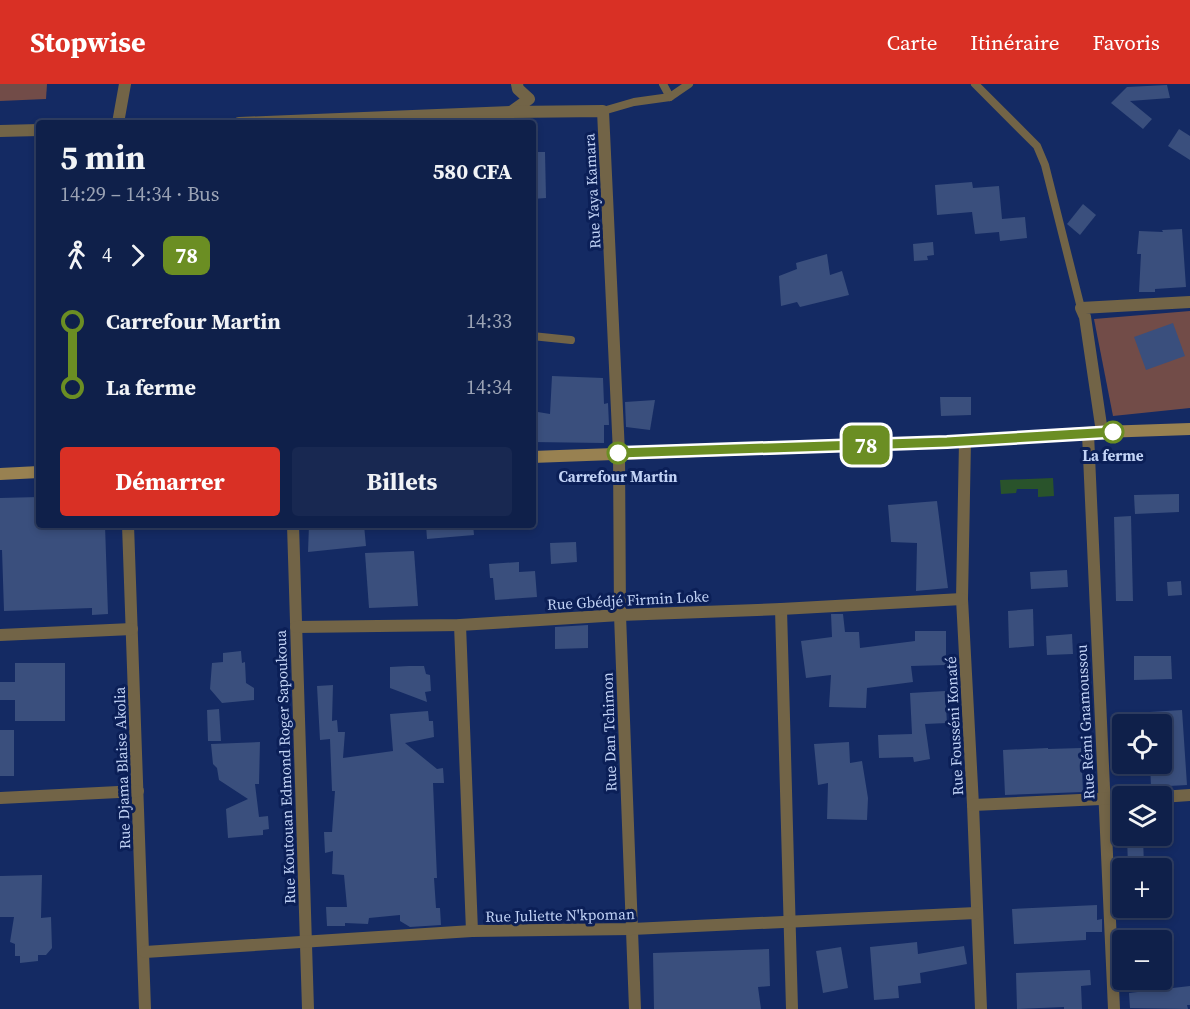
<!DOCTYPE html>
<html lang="fr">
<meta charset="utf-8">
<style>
body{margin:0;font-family:"Source Serif 4",serif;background:#182851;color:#f1f3f6;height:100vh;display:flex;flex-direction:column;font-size:22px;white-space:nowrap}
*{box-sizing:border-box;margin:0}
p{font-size:20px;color:#9ba3b5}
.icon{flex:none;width:33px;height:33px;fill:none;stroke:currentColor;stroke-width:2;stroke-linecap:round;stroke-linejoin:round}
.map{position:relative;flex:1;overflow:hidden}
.sheet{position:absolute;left:36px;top:36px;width:500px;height:408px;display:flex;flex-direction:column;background:#0f204a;border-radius:6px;box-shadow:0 3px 9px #0003,0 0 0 2px #2f3e62}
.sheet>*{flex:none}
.badge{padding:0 12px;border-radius:9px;font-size:21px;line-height:39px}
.tools{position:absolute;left:1112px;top:630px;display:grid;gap:12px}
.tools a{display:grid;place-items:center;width:60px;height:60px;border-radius:6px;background:#0f204a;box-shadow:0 3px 9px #0003,0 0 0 2px #2f3e62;font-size:30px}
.map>.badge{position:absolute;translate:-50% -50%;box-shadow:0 0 0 3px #fff}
.legs{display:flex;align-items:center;gap:9px;height:66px;padding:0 24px;font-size:20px}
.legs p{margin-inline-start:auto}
.headline{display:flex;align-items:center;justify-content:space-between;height:102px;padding:0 24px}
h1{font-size:33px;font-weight:700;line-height:45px}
.primary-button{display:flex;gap:12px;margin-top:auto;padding:12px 24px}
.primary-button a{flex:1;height:69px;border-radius:6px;background:#d93025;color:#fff;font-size:24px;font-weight:700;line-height:69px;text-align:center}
.primary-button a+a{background:#182851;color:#f1f3f6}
ul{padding:0 24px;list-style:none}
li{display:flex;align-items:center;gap:21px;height:66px;font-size:22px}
li i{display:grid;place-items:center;width:9px;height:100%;margin:0 8px;background:currentColor}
li i::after{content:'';width:15px;height:15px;margin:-8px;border:4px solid;border-radius:50%;background:#0f204a}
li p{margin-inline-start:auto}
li:first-child i{background:linear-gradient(#0000 50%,currentColor 0)}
li:last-child i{background:linear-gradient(currentColor 50%,#0000 0)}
header{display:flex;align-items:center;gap:36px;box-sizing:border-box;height:84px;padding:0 30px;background:#d93025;color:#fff}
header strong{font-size:28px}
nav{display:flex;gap:33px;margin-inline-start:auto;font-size:21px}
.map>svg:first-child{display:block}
.green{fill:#724c48}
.water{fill:#29532b}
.building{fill:#3a4f7d}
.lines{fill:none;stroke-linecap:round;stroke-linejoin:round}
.lane{stroke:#726447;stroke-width:8}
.street{stroke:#726447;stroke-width:12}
.secondary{stroke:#988151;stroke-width:12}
.line-1-casing{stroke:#fff;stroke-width:14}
.line-1{stroke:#6b8e23;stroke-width:9}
.stop-1-dot{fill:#fff;stroke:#6b8e23;stroke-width:3}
.labels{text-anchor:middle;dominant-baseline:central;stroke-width:6;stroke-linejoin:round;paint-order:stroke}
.street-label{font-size:15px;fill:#c1d2f5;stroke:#0b1f57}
.stop-label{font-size:15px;font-weight:bold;fill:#c1d2f5;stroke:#0b1f57}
</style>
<header>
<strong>Stopwise</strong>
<nav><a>Carte</a><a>Itinéraire</a><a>Favoris</a></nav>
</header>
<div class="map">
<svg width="1190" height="925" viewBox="0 0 1190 925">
<rect width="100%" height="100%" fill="#142a63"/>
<!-- green -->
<g class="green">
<path d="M0,0h47l-1,15 -46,2z"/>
<path d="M1190,227v97l-77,8 -19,-97z"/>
</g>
<!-- water -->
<path class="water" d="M1053,394l1,18 -16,1v-8h-21l-1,4 -15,1 -1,-14z"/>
<!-- building -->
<g class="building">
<path d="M1167,1l3,13 -40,3 22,18 -9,10 -32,-26 16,-16z"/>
<path d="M1179,45l11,7v24l-22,-14z"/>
<path d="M532,68h13l1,46 -14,1z"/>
<path d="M972,98l1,6 26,-2 3,33 23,-2 2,21 -27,3 -1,-9 -24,2 -3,-22 -35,3 -2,-30z"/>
<path d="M1083,120l13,11 -16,20 -13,-11z"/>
<path d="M1182,145l4,58 -31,2v3h-16l2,-38h-4l2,-23 24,1 -1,-2z"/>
<path d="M933,158l1,13 -7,1 1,4 -14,1 -1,-17z"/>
<path d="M827,170l3,21 12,-4 7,24 -49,12 -3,-5 -16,4 -2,-30 18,-7 -1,-6z"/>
<path d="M1173,239l12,33 -39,14 -12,-33z"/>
<path d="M552,292l51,2 1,26 4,-1 1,22h-5v18l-72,-1v-31l18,3z"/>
<path d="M940,313h31v18l-30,1z"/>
<path d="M655,316l-5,30 -24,-3 -1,-25z"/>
<path d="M1179,410v18l-44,2 -1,-19z"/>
<path d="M39,413v28h66l3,89 -16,1v-7l-88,3 -2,-61h-2v-52z"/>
<path d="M937,417l11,87 -32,3 1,-48 -26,-1 -3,-37z"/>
<path d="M1131,432l2,85h-17l-2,-84z"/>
<path d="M309,441h55l2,21 -58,6z"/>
<path d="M426,441h47l1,10 -47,4z"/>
<path d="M576,458l1,20 -26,2 -1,-21z"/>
<path d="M414,467l4,55 -49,2 -4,-55z"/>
<path d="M519,478v10l16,-1 2,26 -42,3 -2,-22h-3l-1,-14z"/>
<path d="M1067,486l1,17 -37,2 -1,-17z"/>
<path d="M1181,497l1,14 -14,1 -1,-14z"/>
<path d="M1033,525l1,37 -25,2 -1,-37z"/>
<path d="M831,530h12l2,18h14l1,16 55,-7v-10h31v34l-35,1 2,16 -46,6 -1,20 -37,-1 2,-32 -25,3 -5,-37 31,-4z"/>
<path d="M588,541v23l-33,1v-22z"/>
<path d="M1072,550l1,20 -26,1 -1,-19z"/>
<path d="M241,567l1,12 3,-1 1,21 8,5v12l-32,3 -12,-14 2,-26 11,-1v-9z"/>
<path d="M1134,572h37l1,23 -38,1z"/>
<path d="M15,579h50v58h-50v-21h-15v-18h15z"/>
<path d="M409,582h15l2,8 4,1 1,16 -6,1 2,10 -37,-14v-21z"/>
<path d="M333,601l-1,36 5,-1 1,12h7l-2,26 50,-7 -3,-37 38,-3 1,10h4l1,16 -29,6 32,26 6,-1 1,15h-11l4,95h-3l2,30h4l1,17 -31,2 -10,-6v-6l-31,3 -1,6 -23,-1v3h-18l-1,-19h21l-3,-32 -12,-1 1,-23 -8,2 -1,-21h8l3,-41h-3l-2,-52 -10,1 -3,-54z"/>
<path d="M945,607l2,32 -22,1 5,35 -16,3 -1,-5 -34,1 -1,-23 34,-1 -2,-41z"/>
<path d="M219,625l2,32h-13l-1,-31z"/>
<path d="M1182,626l5,75 -36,2 -1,-23h11v-40h-44v-10z"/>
<rect x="0" y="646" width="14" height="46"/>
<path d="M260,658l-1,42h-4l4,33 9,-1 1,13 -6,1v5l-35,3 -2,-29 22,-10 -29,-19 -2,-12 -4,-4 -2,-20z"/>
<path d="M849,658l1,21 12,-2 6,37 -1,22 -40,-1 1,-36 -10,2 -4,-41z"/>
<path d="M1048,664v1l33,-1 2,44 -78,3 -2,-45z"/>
<path d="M1127,752h16l1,32h-16z"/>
<path d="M42,791l-1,43 10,-1 1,31 -6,7h-8v6l-18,2v-7h-5v-12l-5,-2 4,-25h-14v-41z"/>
<path d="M1097,821v15l5,-1v13h-16v8l-72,4 -2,-35z"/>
<path d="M917,858l1,12 46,-8 3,18 -47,9 1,10 -23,3 1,12 -25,2 -4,-53z"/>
<path d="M841,863l7,41 -25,5 -7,-42z"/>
<path d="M769,865l1,37 -12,1 3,22h-107l-1,-56z"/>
<path d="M1090,886l1,15 -10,1 1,23h-18v-2l-47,2 -1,-36z"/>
<path d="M1190,902v19h-3l1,4 -58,-1 -1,-15z"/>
</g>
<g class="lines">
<!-- lane -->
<g class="lane">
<path d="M663,0l7,13"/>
<path d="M975,0l62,62 8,19 36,143"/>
<path d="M603,27l31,-9 36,-5 19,-13"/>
<path d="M532,252l39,4"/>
</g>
<!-- street -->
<g class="street">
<path d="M511,28l18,-13 -11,-10 -1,-5"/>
<path d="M118,39l7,-39"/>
<path d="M239,39l272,-11 92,-1 16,342 1,162 15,394"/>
<path d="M0,47l39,-1"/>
<path d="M1102,348l-17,-115 -4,-9 109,-6"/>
<path d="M1088,350l26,575"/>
<path d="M965,357l-3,158 11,206 8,204"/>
<path d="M128,441l17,484"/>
<path d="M293,441l15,484"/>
<path d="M781,525l11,400"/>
<path d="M460,541l12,306"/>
<path d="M296,543l164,-2 160,-10 161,-6 181,-10"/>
<path d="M0,551l132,-6"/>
<path d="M1161,713l29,-2"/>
<path d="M0,714l138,-7"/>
<path d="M973,721l149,-7"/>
<path d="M145,868l327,-21 160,-2 344,-16"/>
</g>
<!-- secondary -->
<g class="secondary">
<path d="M532,373l415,-15 155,-10 88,-3"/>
<path d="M0,390l39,-2"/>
</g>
</g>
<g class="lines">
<defs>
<path id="line-1" d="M618,369l329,-11 166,-10"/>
</defs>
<!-- line-1 casing -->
<use href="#line-1" class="line-1-casing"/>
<!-- line-1 -->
<use href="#line-1" class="line-1"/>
</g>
<!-- markers -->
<g class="stop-1-dot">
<circle cx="1113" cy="348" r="10"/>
<circle cx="618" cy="369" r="10"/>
</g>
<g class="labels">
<!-- street labels -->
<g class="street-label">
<text transform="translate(592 107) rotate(-93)">Rue Yaya Kamara</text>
<text transform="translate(628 516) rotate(-3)">Rue Gbédjé Firmin Loke</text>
<text transform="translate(1085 638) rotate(-93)">Rue Rémi Gnamoussou</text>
<text transform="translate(954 642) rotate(-93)">Rue Fousséni Konaté</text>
<text transform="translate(609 648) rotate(-92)">Rue Dan Tchimon</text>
<text transform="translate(285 683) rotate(-92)">Rue Koutouan Edmond Roger Sapoukoua</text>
<text transform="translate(122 684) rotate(-92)">Rue Djama Blaise Akolia</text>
<text transform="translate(560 831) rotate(-1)">Rue Juliette N'kpoman</text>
</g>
<!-- stop labels -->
<g class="stop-label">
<text x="1113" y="371">La ferme</text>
<text x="618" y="392">Carrefour Martin</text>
</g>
</g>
</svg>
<div class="tools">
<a><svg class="icon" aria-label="locate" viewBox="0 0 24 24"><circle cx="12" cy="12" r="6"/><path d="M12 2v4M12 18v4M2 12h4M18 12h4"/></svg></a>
<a><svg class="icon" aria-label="layers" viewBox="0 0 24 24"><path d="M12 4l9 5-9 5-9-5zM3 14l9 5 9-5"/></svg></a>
<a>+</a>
<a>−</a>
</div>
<b class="badge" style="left:866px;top:361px;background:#6b8e23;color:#fff">78</b>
<section class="sheet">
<div class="headline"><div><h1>5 min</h1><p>14:29 – 14:34 · Bus</p></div><b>580 CFA</b></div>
<div class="legs"><svg class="icon" aria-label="walk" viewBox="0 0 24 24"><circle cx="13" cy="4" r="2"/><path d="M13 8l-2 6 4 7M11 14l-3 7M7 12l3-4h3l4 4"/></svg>4<svg class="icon" aria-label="forward" viewBox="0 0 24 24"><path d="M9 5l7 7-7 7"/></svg><b class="badge" style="background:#6b8e23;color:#fff">78</b></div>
<ul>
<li><i style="color:#6b8e23"></i><b>Carrefour Martin</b><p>14:33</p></li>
<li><i style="color:#6b8e23"></i><b>La ferme</b><p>14:34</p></li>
</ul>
<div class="primary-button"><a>Démarrer</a><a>Billets</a></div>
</section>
</div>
